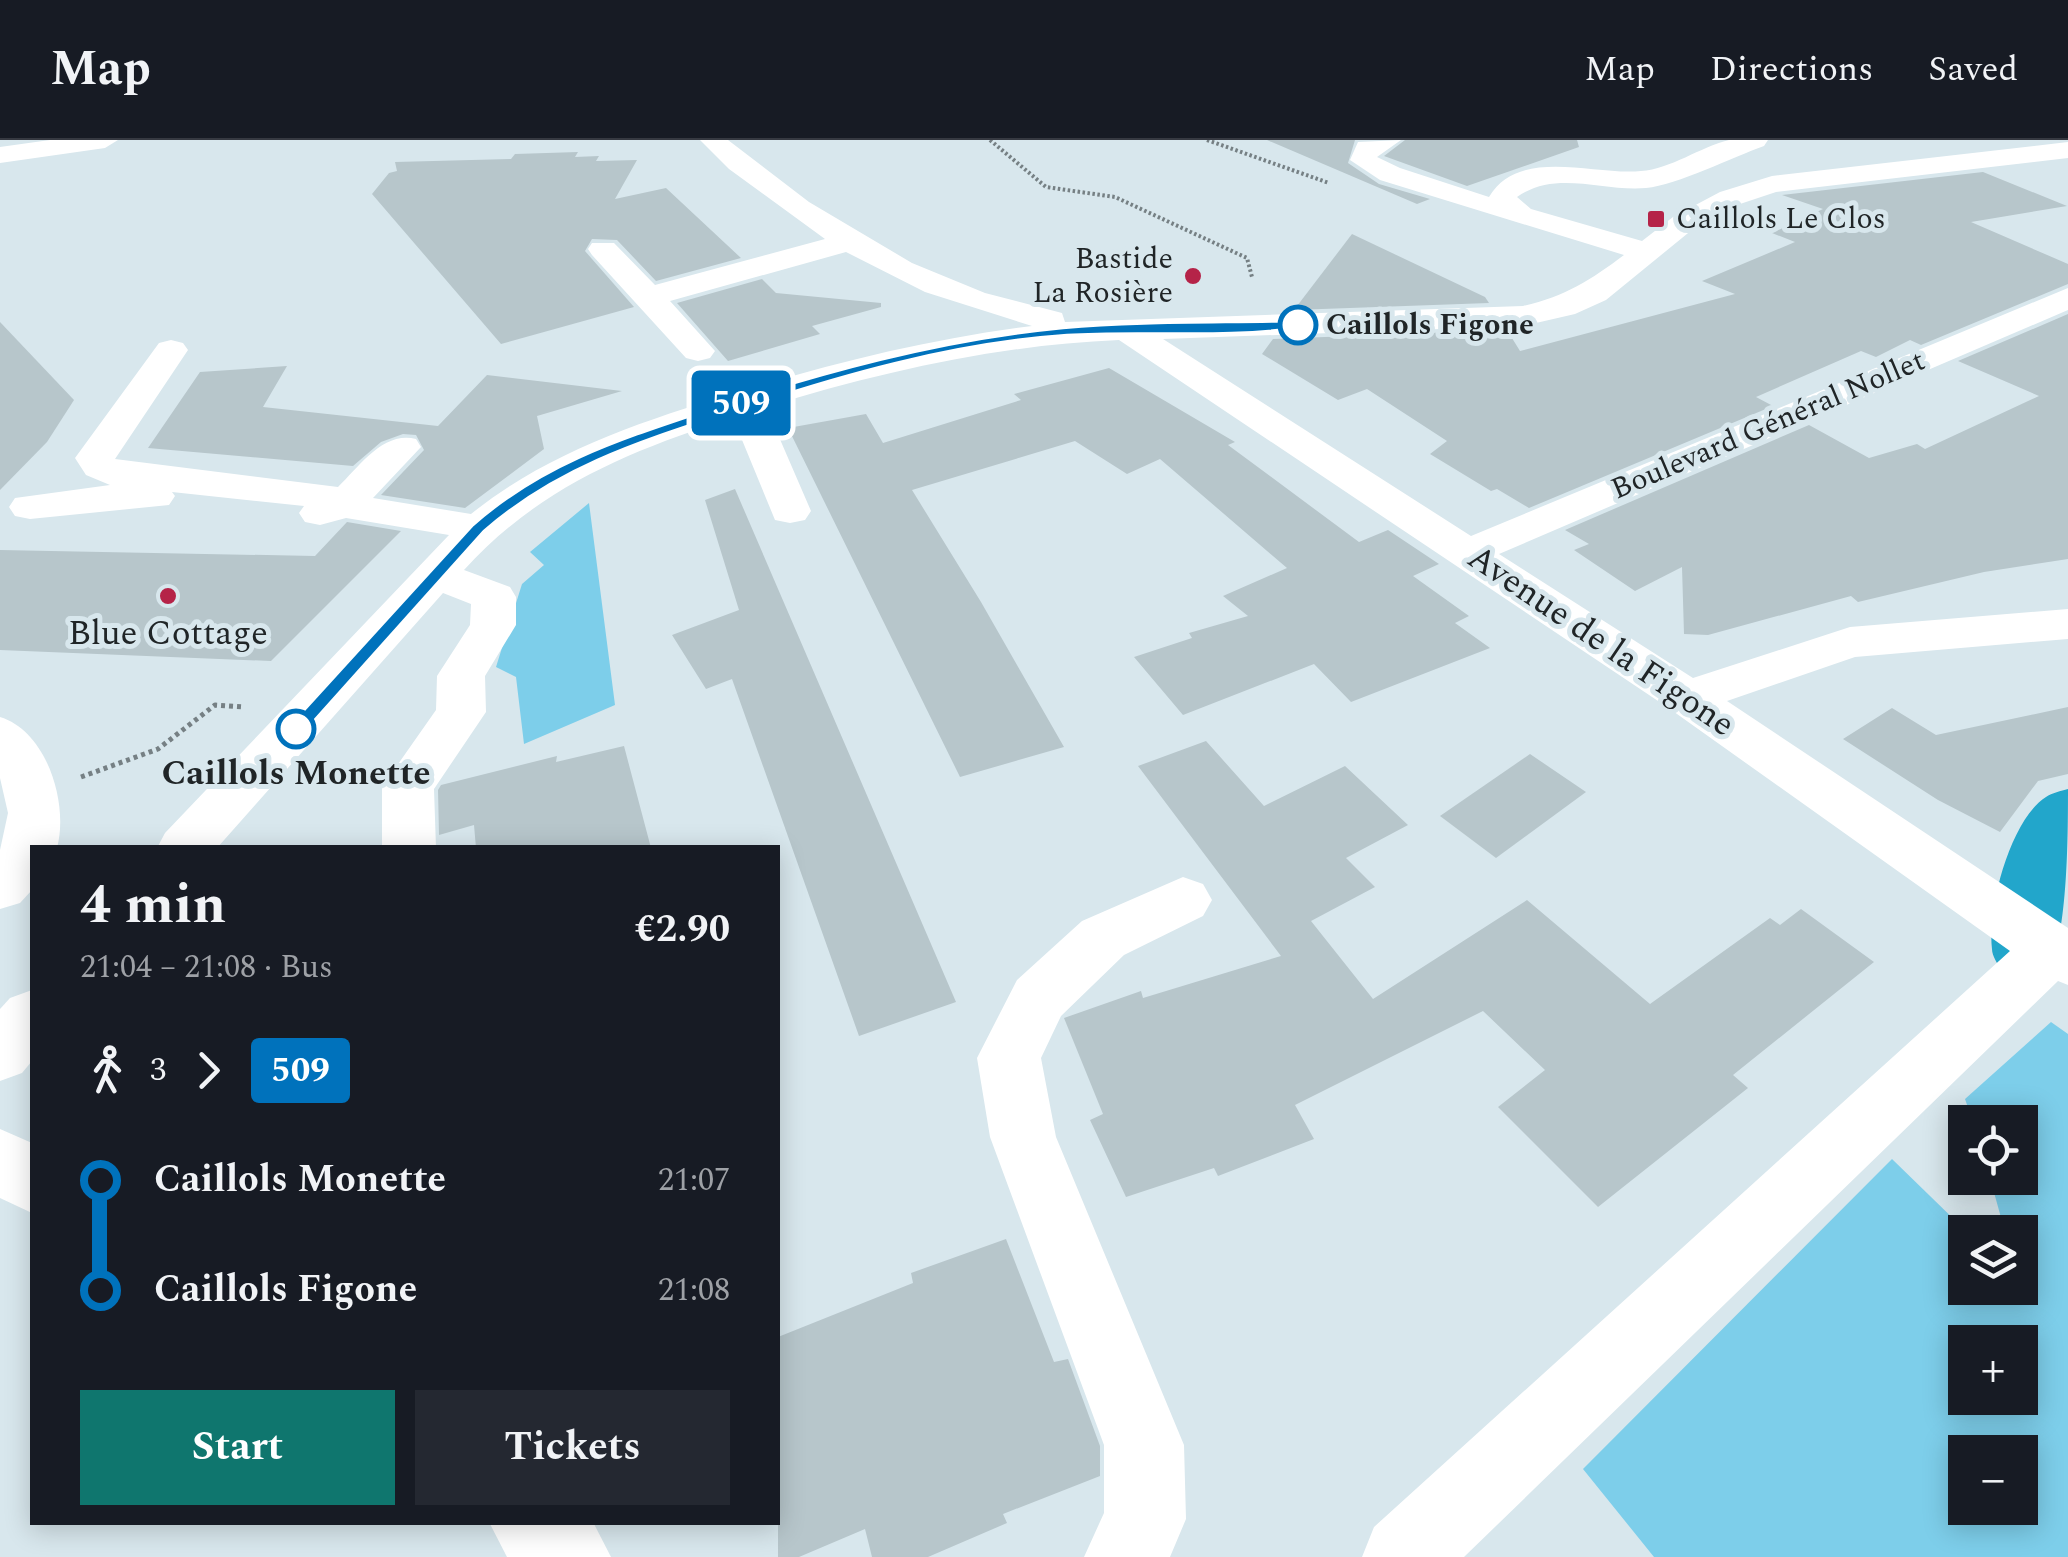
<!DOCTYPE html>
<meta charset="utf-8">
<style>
body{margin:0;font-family:Spectral,serif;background:#242831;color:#f1f3f6;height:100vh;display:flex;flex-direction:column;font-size:38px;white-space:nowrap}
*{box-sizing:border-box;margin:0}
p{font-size:32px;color:#9ea1a6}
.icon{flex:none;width:55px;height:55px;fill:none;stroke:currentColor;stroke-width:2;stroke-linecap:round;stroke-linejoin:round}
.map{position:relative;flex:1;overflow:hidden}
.details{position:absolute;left:30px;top:705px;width:750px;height:680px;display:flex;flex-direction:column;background:#171b24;border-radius:0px;box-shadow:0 5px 25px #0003}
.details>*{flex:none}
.badge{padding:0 20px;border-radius:8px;font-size:35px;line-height:65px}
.tools{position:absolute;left:1948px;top:965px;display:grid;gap:20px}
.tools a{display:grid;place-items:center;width:90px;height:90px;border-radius:0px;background:#171b24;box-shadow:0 5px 25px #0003;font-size:50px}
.map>.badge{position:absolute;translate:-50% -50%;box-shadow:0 0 0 5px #fff}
.legs{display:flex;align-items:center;gap:15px;height:110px;padding:0 50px;font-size:32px}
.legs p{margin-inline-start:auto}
.headline{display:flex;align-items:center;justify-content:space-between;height:170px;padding:0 50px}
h1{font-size:55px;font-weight:700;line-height:75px}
.button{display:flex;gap:20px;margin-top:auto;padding:20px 50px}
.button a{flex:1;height:115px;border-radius:0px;background:#0f766e;color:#fff;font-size:40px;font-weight:700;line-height:115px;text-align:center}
.button a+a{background:#242831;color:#f1f3f6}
ul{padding:0 50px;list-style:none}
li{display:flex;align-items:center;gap:35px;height:110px;font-size:38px}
li i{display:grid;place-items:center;width:15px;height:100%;margin:0 12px;background:currentColor}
li i::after{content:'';width:25px;height:25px;margin:-12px;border:8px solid;border-radius:50%;background:#171b24}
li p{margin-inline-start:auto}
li:first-child i{background:linear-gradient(#0000 50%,currentColor 0)}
li:last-child i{background:linear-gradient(currentColor 50%,#0000 0)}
header{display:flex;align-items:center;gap:60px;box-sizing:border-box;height:140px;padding:0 50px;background:#171b24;border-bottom:2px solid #363941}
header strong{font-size:48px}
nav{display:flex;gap:55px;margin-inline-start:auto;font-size:35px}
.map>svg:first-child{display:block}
.green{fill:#7dceea;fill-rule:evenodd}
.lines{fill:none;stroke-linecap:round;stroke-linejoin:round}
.canal{fill:#22a6cb;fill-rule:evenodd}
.building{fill:#b7c6cb}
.path-far1{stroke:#768084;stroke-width:4;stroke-dasharray:2.5 2.5;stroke-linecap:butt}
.path{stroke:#768084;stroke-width:5;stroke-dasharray:4 4;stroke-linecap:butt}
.minor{fill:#fff;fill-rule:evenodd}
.line-1{fill:#0072bc;stroke:#fff;stroke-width:2.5}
.poi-dot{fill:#b52348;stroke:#d8e7ed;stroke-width:4}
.stop-1-dot{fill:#fff;stroke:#0072bc;stroke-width:5}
.labels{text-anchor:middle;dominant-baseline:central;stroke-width:10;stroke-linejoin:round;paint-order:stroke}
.far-poi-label{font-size:30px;fill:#202527;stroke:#d8e7ed;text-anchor:start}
.far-stop-label{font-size:30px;font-weight:bold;fill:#202527;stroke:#d8e7ed;text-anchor:start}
.far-street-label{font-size:30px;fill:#202527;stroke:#d8e7ed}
.poi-label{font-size:35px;fill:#202527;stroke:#d8e7ed}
.street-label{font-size:35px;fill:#202527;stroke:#d8e7ed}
.stop-label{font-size:35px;font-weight:bold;fill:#202527;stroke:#d8e7ed}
</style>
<header>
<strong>Map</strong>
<nav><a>Map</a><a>Directions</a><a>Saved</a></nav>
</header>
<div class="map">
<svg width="2068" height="1417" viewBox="0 0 2068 1417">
<rect width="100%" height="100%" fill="#d8e7ed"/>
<!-- green -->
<g class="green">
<path d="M589,363l26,202 -91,39 -8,-67 -20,-10 26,-83 22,-19 -14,-13z"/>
<path d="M2051,882l17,12v523h-414l-71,-88 309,-310 75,73 -2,56h55v-56h-15l-15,-54h30v-56h-47l-8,-23zM1965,1202h55v56h-55zM1965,1312h55v56h-55z"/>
</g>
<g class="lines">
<!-- canal -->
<path class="canal" d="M2068,649c0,47 0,142 -19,182l-24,8 -24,-8c-3,-7 -9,-15 -9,-22 -5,-40 18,-129 54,-152 6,-4 15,-6 22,-8z"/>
</g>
<!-- building -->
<g class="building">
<path d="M1267,0h88l-7,23 31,21 51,15 -13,5z"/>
<path d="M1405,0h172l2,7 -112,39 -83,-30z"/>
<path d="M578,12l-3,5 24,-1 -3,5 41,-1 -22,39 51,-11 75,70 -85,23 -39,-41 -25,-1 -7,12 49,56 -133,37 -129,-150 17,-21 8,-2 -2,-9 116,-3 4,-5z"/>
<path d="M1983,32l84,34 -96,16 97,42v20l-147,61 -11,-5 -34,17 -15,-6 -105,46 17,9 -244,102 -32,-19 -6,2 -61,-37 17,-13 -80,-52 -29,11 -76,-46 11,-15 234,-9 13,21 215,-57 -33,-13 93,-39 -23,-9 51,-24 -41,-14z"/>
<path d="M1352,94l133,63 4,6 -195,7z"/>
<path d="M762,139l14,14 105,10v4l-69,19 8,8 -92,27 -51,-58z"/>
<path d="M2068,174v245l-84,13 -126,30 -7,-6 -143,39 -24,-1 -2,-67 -47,24 -61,-41 15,-6 -24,-14 244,-105 60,33 48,-14 8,5 114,-53 -81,-35z"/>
<path d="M0,182l74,78 -27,42 -47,48z"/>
<path d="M287,226l-24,41 175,19 49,-51 135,16 -85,25 7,33 -79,59 -84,-13 43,-45 -8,-15 -13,-1 -22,8 -28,24 -205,-18 52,-76z"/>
<path d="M1109,228l126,74 -7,3 131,97 29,-12 51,34 -26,12 56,40 -14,7 35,25 -139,54 -37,-38 -131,51 -49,-58 58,-19 -3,-5 59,-17 -25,-20 64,-28 -127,-109 -33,15 -52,-33 -163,49 69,112 83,145 -104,30 -172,-349 78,-14 17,29 138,-43 -7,-6z"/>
<path d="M735,349l221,513 -97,34 -127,-357 -26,10 -34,-54 67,-25 -34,-110z"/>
<path d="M347,382l54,9 -130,130 -271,-11v-100l315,6z"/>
<path d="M2068,567v67l-30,7 -38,51 -62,-32 -95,-61 49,-31 44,27z"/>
<path d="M1206,601l58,65 81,-40 63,59 -62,33 29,29 -64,34 62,78 154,-99 123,104 120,-86 10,7 21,-16 73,53 -141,113 15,13 -150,119 -100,-100 47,-37 -62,-59 -188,94 19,34 -96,37 -4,-8 -88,29 -36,-77 13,-6 -39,-96 77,-27 2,7 138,-42 -143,-190z"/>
<path d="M624,606l27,102h-175l-2,-23 -35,10 -1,-45 3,-5 116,-29 -1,6z"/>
<path d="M1530,614l56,38 -90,66 -56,-42z"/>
<path d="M1006,1099l48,123 14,-3 32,87v30l-97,38 4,9 -79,34h-56l-7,-28 -66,28h-21v-220l135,-54 -2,-10z"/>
</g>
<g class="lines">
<!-- path-far1 -->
<g class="path-far1">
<path d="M990,0l56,47 69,10 132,61 5,19"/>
<path d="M1207,0l122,43"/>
</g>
<!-- path -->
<path class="path" d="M81,637l77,-28 57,-44 28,2"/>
<!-- minor -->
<g class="minor">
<path d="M50,0h68l-13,8 -105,15v-16z"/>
<path d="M700,0h28l81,62 103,61 73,30 77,20 3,9 458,-16c41,-9 68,-26 101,-51l-244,-75 -30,-20 8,-18 43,-2 -24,17 23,11 89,29c30,-51 106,-21 152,-26 30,-2 59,-24 88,-31 12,0 27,0 39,0l-4,6c-31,11 -87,39 -118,42 -43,4 -90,-19 -129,9l14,12 111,32 31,-24 47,-25 52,-16 296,-34v16l-292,34 -36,12 -47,25 -87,71 -31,14 -52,12 -360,13 308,197 597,-248v22l-569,244 194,124 157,-51 218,-18v30l-213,18 -128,44 341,227v57l-10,-4 -594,576h-102l12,-30 636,-576 -340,-242 -551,-369c-121,5 -238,32 -353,67l45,104 -6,9 -15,3 -15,-3 -42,-102c-103,32 -196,71 -269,152l46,17 6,10v28l-31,51 1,36 -52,77 2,59h-54v-61l54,-77 1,-34 33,-51 1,-21 -28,-11 -226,255h-60l8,-15 284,-298 -103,-17 -26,7 -15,-3 -6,-9 5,-7 -132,-14 3,4 -6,9 -139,14 -15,-3 -6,-9 6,-9 95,-13 -24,-10 -11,-17 84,-115 12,-3 12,3 5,7 -73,109 223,28c22,-21 45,-56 78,-48l5,8 -48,51 98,16c81,-65 178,-95 277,-125 93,-28 188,-51 284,-63l-107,-34 -79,-40 -176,49 45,50 -5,7 -12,3 -12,-3 -94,-103 -4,-6 4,-6h22l41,42 170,-46 -96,-70z"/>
<path d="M0,577c47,14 69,87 57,131h-25v42l-12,13 -20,6v-59l8,-37 -8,-35z"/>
<path d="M1183,737l20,7 9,16 -9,16 -79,39 -63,61 -20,42 15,79 128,308 2,74 -16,38h-86l20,-44v-68l-114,-308 -13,-79 40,-78 65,-59z"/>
<path d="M32,850v71l-10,12 -22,8v-72l10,-11z"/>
<path d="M0,989l32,14v70l-32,-15z"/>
<path d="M489,1382h104l18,35h-104z"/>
</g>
</g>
<!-- line-1 -->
<path class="line-1" d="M1298,181l4,6c-77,12 -158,3 -235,8 -116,8 -230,41 -340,78 -89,29 -171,55 -243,118l-182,203 -6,2 -9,-7 186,-204c68,-60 145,-85 229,-113 118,-39 237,-72 361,-84 77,-7 157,-5 235,-7z"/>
<!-- markers -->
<g class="poi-dot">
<rect x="1646" y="69" width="20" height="20" rx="5"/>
<circle cx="1193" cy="136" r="10"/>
<circle cx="168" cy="456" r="10"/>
</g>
<g class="stop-1-dot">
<circle cx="1298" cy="185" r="18"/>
<circle cx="296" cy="589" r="18"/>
</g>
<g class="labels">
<!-- far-poi labels -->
<g class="far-poi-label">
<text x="1676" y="79">Caillols Le Clos</text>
<text x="1173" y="119" text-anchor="end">Bastide<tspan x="1173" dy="34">La Rosière</tspan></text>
</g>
<!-- far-stop labels -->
<g class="far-stop-label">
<text x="1326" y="185">Caillols Figone</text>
</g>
<!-- far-street labels -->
<g class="far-street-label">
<text transform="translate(1768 285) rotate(-23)">Boulevard Général Nollet</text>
</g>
<!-- poi labels -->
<g class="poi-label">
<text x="168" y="493">Blue Cottage</text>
</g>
<!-- street labels -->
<g class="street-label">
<text transform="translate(1601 501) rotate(34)">Avenue de la Figone</text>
</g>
<!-- stop labels -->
<g class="stop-label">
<text x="296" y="633">Caillols Monette</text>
</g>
</g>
</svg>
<div class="tools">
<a><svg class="icon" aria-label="locate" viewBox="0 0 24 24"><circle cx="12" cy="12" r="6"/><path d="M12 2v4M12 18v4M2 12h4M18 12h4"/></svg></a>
<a><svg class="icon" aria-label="layers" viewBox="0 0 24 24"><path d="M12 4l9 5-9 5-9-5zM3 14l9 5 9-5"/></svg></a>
<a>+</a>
<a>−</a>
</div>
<b class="badge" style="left:741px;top:263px;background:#0072bc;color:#fff">509</b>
<section class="details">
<div class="headline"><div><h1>4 min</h1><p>21:04 – 21:08 · Bus</p></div><b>€2.90</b></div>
<div class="legs"><svg class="icon" aria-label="walk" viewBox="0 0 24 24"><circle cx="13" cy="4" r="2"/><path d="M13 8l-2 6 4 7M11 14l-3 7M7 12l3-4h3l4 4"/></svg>3<svg class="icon" aria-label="forward" viewBox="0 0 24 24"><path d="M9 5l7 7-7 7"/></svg><b class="badge" style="background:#0072bc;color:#fff">509</b></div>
<ul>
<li><i style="color:#0072bc"></i><b>Caillols Monette</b><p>21:07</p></li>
<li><i style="color:#0072bc"></i><b>Caillols Figone</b><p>21:08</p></li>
</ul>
<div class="button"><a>Start</a><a>Tickets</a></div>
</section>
</div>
